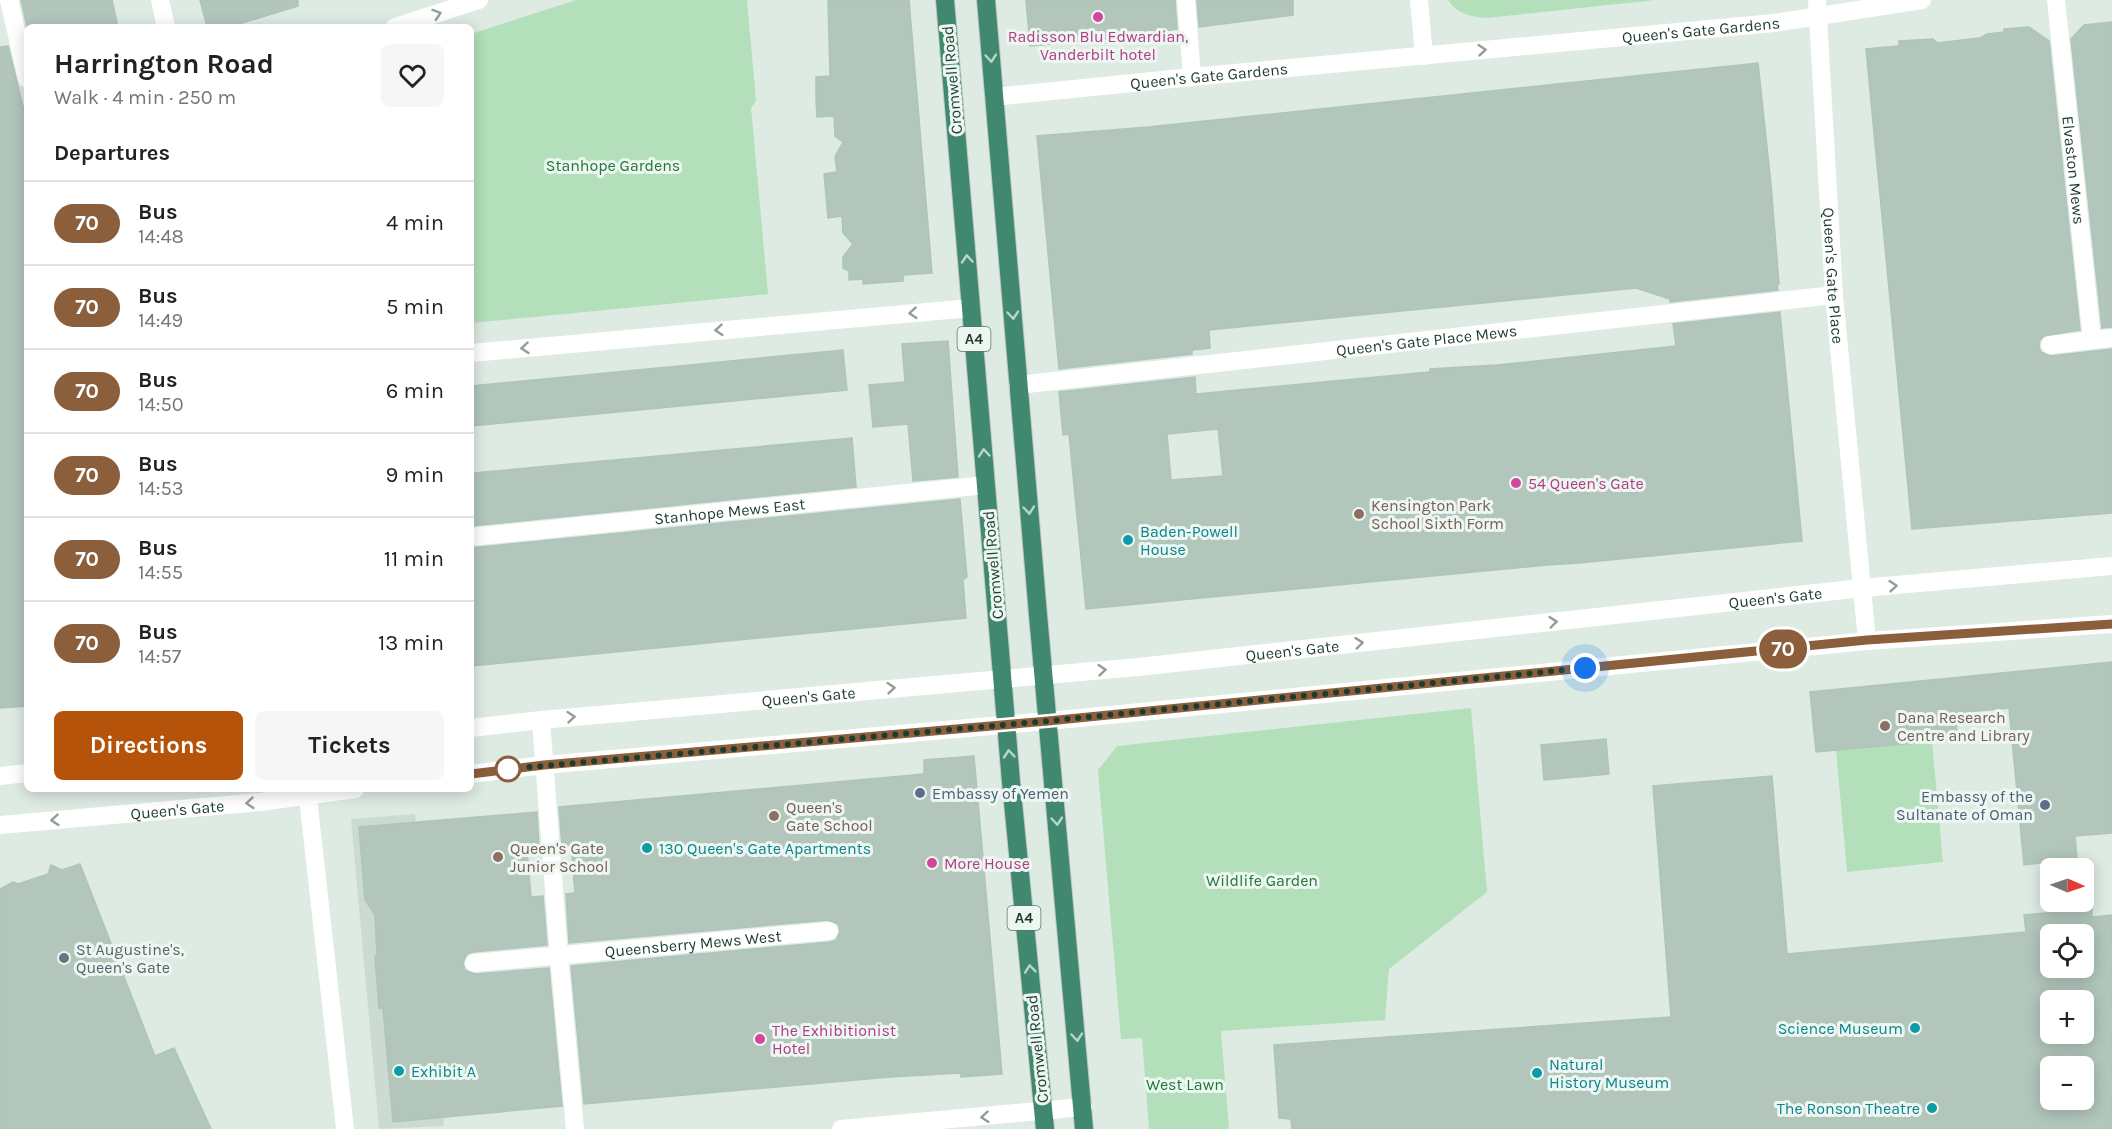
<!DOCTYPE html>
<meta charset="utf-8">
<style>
body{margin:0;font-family:Karla,sans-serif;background:#f6f6f6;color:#222;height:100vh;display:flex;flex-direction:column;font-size:22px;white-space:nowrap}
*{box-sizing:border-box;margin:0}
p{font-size:20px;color:#767676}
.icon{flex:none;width:33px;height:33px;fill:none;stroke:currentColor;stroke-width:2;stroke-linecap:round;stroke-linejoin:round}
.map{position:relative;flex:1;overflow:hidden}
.drawer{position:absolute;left:24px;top:24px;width:450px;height:768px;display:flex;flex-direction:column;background:#fff;border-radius:9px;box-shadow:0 3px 15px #0003}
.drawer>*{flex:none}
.badge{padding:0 12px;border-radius:20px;font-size:21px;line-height:39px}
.needle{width:39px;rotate:92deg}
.controls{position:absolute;left:2040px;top:858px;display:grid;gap:12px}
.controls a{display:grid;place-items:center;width:54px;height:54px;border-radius:9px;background:#fff;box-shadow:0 3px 15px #0003;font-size:30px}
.you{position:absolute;width:30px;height:30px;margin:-15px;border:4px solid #fff;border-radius:50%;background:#1a73e8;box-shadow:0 0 0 9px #1a73e833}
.map>.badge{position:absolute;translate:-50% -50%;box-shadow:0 0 0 3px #fff}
h2{padding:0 30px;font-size:22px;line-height:54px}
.round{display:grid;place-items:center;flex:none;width:63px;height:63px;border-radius:9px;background:#f6f6f6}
.summary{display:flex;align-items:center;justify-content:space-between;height:102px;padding:0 30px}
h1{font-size:28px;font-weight:700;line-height:45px}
.primary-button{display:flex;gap:12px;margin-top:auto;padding:12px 30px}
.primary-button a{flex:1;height:69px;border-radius:9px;background:#b45309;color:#fff;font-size:24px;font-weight:700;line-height:69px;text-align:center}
.primary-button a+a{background:#f6f6f6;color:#222}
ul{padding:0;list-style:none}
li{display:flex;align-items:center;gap:18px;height:84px;padding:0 30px;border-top:2px solid #e0e0e0}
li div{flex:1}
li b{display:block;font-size:22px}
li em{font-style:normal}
li .badge{min-width:66px;font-weight:700;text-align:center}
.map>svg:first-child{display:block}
.built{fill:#cbdbd2}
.green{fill:#b3dfba}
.building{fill:#b2c6bc;stroke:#afc5b9;stroke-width:1.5;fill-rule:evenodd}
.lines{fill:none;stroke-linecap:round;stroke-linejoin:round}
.trunk-casing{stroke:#c0c8c5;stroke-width:20}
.minor{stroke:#fff;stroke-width:18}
.tertiary{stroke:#fff;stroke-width:18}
.trunk{stroke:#418870;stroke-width:18}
.oneway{stroke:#8e9e98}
.oneway2{stroke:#b9d6ca}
.line-casing{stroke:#fff;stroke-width:14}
.line{stroke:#8b5e3c;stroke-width:9}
.walk{stroke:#1d3c30;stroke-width:6;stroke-dasharray:0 10.8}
.hotel-dot{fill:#d1479c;stroke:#edf7f1;stroke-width:2}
.education-dot{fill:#8d6e63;stroke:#edf7f1;stroke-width:2}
.culture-dot{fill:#0f9aa8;stroke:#edf7f1;stroke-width:2}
.stop-dot{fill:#fff;stroke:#8b5e3c;stroke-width:3}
.service-dot{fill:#5c6f8a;stroke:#edf7f1;stroke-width:2}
.worship-dot{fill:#6b7280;stroke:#edf7f1;stroke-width:2}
.labels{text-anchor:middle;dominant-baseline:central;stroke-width:6;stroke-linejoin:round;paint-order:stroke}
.shield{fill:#edf7f1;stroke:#5b746a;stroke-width:1.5}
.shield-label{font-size:15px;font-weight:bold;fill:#1d3c30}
.street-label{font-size:16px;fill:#1d3c30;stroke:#edf7f1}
.hotel-label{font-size:16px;fill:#b23c85;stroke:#edf7f1;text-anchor:start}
.park-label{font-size:16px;fill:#23763b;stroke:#edf7f1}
.education-label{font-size:16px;fill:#785e54;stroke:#edf7f1;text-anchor:start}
.culture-label{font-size:16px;fill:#0d838f;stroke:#edf7f1;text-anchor:start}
.service-label{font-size:16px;fill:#4e5e75;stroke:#edf7f1;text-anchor:start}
.worship-label{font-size:16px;fill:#5b616d;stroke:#edf7f1;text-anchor:start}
</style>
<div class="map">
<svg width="2112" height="1129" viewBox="0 0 2112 1129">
<rect width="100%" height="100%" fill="#ddebe3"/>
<!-- built -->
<path class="built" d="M415,814l29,312 -65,3 -28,-310z"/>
<!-- green -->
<g class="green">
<path d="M576,0h171l9,101 -5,7 17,186 -297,29v-289z"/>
<path d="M1448,0h207l-168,18c-15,-1 -30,-4 -39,-18z"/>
<path d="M1471,708l16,184 -98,77 -4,51 -164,11 8,98h-80l-7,-91 -21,1 -23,-269 19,-24z"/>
<path d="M1932,741l11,121 -96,10 -11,-122z"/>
</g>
<!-- building -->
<g class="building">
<path d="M21,0h91l6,27h-91z"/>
<path d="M200,0h98v6l-69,21h-22z"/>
<path d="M828,0h81l23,273 -29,2v6l-40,3v-5l-14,1v-9l-6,-3v-11l10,-13 -10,-11 -1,-17 -14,2 -4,-44 13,-2 -2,-15 8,-15 -8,-6 -1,-20 -17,1 -1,-18v-22l14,-1z"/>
<path d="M1026,0h149l2,29 -7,1v3l-140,13z"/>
<path d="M1197,0h96v15l-94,12z"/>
<path d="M2112,22v305l-10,1 -31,-289 13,-14z"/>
<path d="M2029,27l20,14 31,289 -36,6 -4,4 -1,7 2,5 10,4 61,-7v164l-200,16 -46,-480 33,-3v-5l34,-2 4,4 43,-5 7,-4 17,-2v-3z"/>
<path d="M8,46l19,76v584l-27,2v-661z"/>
<path d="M1758,63l13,121 8,100h-2l1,6 -108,12v-3l-34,-11 -427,42 1,18 -18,2v4l-133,15 -22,-233 111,-9z"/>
<path d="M1780,312l22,229 -223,22 -32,2 -461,44 -17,-175 -6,1 -4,-43 136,-15 1,17 234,-22v-3l67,-4 179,-19 -3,-22zM1218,429l5,47 -52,4 -4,-46z"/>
<path d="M948,341l10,136 -45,4 -5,-57 -35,3 -4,-42 36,-3 -3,-38z"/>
<path d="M843,350l4,40 -376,36v-40z"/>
<path d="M852,438l4,49 -385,39v-49h3v-4z"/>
<path d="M960,499l7,78 -4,3 3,38 -495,48v-118z"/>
<path d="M2112,662v171l-37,3 2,23 -53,6 -15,-157 -54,5 3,26 -142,13 -6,-60z"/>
<path d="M1606,739l3,35 -65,6 -3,-35z"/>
<path d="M974,756l28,318 -41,3v-4l-71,4 -306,27 -13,-138 259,-24 6,-2 4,-9 -2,-7 -10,-4 -259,23 -3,-49 9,-1 -4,-48 -9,1 -3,-39 365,-33v-14z"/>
<path d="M1772,776l15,178 239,-22 -2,-17 68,-6v8l20,-2v214h-820l-1,-10 -12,-1 -5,-73 397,-28 -18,-231zM2050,934h34v34h-34zM2050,1000h34v34h-34zM2050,1066h34v34h-34z"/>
<path d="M537,812l2,35 -12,1 4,49 12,-1 4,49 -74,7 -6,2 -4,9 2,7 10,4 74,-6 13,138 -169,16 -10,-114h-4l-4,-52h2l-2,-41 -10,-15 -6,-73z"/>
<path d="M80,864l75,192 19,-8 37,81h-211v-240l13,-7 5,2 30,-10 3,-9 11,5z"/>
</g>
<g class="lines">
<defs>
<g id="trunk">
<path d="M945,0l66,782 34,347"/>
<path d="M986,0l52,615 46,514"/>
</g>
</defs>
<!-- trunk casing -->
<use href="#trunk" class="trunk-casing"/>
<!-- minor -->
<g class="minor">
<path d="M9,0l18,79"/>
<path d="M1186,0l6,77"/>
<path d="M1419,0l5,56"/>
<path id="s1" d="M1817,0l17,295 33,346"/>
<path id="s2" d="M2056,0l36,340 20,-2"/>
<path d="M395,27l84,-27"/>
<path id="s3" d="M994,97l198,-20 582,-54 148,-23"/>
<path d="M2050,345l42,-5"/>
<path d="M471,353l500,-45"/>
<path id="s4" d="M1018,385l816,-90"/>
<path id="s5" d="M471,537l515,-52"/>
<path d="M541,720l18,236 16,173"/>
<path id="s6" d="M474,963l355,-32"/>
<path d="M841,1129l242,-22"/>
</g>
<!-- tertiary -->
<g class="tertiary">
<path d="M160,0l6,27"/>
<path id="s7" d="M471,728l70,-8 597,-53 724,-79 250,-22"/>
<path d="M471,774l73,-9 504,-44 819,-80 245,-17"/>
<path d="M0,776l27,-3"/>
<path d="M307,789l38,340"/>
<path id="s8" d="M0,825l260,-23 95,-13"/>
</g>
<!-- trunk -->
<use href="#trunk" class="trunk"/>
</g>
<!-- one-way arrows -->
<defs><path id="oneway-chevron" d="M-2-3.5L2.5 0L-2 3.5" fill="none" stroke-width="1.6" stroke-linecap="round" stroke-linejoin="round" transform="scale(1.5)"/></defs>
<g class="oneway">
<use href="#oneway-chevron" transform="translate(437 14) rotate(-18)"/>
<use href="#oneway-chevron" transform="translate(1482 50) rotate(-5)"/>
<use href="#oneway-chevron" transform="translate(913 313) rotate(175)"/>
<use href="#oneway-chevron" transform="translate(719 330) rotate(175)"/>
<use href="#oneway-chevron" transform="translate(525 348) rotate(175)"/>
<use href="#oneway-chevron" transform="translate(1893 586) rotate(-5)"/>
<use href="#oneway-chevron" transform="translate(1553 622) rotate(-6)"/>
<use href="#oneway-chevron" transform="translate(1359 643) rotate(-6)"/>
<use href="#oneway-chevron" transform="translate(1102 670) rotate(-5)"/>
<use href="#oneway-chevron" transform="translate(891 688) rotate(-5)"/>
<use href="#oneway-chevron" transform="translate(571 717) rotate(-5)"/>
<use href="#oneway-chevron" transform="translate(250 803) rotate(175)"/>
<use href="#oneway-chevron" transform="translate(55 820) rotate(175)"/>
<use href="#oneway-chevron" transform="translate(985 1117) rotate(175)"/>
</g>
<g class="oneway2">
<use href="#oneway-chevron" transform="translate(991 58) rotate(85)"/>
<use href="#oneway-chevron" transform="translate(967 259) rotate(-95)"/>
<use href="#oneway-chevron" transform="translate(1013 315) rotate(85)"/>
<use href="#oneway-chevron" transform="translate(984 453) rotate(-95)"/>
<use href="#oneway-chevron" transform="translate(1029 510) rotate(85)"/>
<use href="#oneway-chevron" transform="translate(1009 754) rotate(-95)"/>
<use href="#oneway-chevron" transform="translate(1057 821) rotate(85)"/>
<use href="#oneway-chevron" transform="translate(1030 969) rotate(-96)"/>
<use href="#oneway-chevron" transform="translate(1077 1037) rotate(85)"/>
</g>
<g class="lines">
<defs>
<path id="line" d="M471,774l73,-9 504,-44 819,-81 245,-16"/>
</defs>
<!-- line casing -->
<use href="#line" class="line-casing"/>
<!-- line -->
<use href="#line" class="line"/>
<!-- walk -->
<path class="walk" d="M508,769l540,-48 537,-53"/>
</g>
<!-- markers -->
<g class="hotel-dot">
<circle cx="1098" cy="17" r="6"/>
<circle cx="1516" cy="483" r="6"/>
<circle cx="932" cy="863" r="6"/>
<circle cx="760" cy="1039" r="6"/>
</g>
<g class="education-dot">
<circle cx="1359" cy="514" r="6"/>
<circle cx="1885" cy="726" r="6"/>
<circle cx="774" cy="816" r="6"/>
<circle cx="498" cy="857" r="6"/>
</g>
<g class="culture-dot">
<circle cx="1128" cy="540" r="6"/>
<circle cx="647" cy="848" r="6"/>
<circle cx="1915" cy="1028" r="6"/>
<circle cx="399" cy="1071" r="6"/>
<circle cx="1537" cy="1073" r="6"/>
<circle cx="1932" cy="1108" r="6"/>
</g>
<circle class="stop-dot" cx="508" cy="769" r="12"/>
<g class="service-dot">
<circle cx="920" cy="793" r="6"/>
<circle cx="2045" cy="805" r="6"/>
</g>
<circle class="worship-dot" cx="64" cy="958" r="6"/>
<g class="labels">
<!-- shield labels -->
<g class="shield">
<rect x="957.5" y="327" width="33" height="24" rx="4.5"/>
<rect x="1007.5" y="906" width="33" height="24" rx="4.5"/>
</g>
<g class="shield-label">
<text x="974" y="339">A4</text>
<text x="1024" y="918">A4</text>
</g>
<!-- street labels -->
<g class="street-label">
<text stroke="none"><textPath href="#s3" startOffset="710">Queen's Gate Gardens</textPath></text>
<text stroke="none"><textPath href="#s3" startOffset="216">Queen's Gate Gardens</textPath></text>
<text transform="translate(952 80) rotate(-95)">Cromwell Road</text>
<text stroke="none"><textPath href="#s2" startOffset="171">Elvaston Mews</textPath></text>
<text stroke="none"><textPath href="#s1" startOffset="276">Queen's Gate Place</textPath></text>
<text stroke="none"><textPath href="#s4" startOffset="411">Queen's Gate Place Mews</textPath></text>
<text stroke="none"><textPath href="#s5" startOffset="260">Stanhope Mews East</textPath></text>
<text transform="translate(993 565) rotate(-95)">Cromwell Road</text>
<text stroke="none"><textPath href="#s7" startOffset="1311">Queen's Gate</textPath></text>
<text stroke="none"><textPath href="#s7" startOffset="825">Queen's Gate</textPath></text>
<text stroke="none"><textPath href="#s7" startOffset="339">Queen's Gate</textPath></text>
<text stroke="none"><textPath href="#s8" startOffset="178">Queen's Gate</textPath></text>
<text stroke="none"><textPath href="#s6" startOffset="220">Queensberry Mews West</textPath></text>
<text transform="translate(1037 1049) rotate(-96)">Cromwell Road</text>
</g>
<!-- hotel labels -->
<g class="hotel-label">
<text x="1098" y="36" text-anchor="middle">Radisson Blu Edwardian,<tspan x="1098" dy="18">Vanderbilt hotel</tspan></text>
<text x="1528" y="483">54 Queen's Gate</text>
<text x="944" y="863">More House</text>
<text x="772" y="1030">The Exhibitionist<tspan x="772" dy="18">Hotel</tspan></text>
</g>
<!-- park labels -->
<g class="park-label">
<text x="613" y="165">Stanhope Gardens</text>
<text x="1262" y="880">Wildlife Garden</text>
<text x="1185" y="1084">West Lawn</text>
</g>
<!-- education labels -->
<g class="education-label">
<text x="1371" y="505">Kensington Park<tspan x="1371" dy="18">School Sixth Form</tspan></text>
<text x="1897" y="717">Dana Research<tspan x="1897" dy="18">Centre and Library</tspan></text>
<text x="786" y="807">Queen's<tspan x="786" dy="18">Gate School</tspan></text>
<text x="510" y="848">Queen's Gate<tspan x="510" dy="18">Junior School</tspan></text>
</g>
<!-- culture labels -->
<g class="culture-label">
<text x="1140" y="531">Baden-Powell<tspan x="1140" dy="18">House</tspan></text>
<text x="659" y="848">130 Queen's Gate Apartments</text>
<text x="1903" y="1028" text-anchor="end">Science Museum</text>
<text x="1549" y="1064">Natural<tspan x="1549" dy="18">History Museum</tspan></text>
<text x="411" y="1071">Exhibit A</text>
<text x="1920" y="1108" text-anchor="end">The Ronson Theatre</text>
</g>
<!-- service labels -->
<g class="service-label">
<text x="932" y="793">Embassy of Yemen</text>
<text x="2033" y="796" text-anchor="end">Embassy of the<tspan x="2033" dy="18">Sultanate of Oman</tspan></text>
</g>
<!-- worship labels -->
<g class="worship-label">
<text x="76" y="949">St Augustine's,<tspan x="76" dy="18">Queen's Gate</tspan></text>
</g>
</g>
</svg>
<div class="controls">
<a><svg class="needle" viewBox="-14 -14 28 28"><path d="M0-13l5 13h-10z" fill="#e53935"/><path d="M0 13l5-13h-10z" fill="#767676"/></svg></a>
<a><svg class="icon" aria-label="locate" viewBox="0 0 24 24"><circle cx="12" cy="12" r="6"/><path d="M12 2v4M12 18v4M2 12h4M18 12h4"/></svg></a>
<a>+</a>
<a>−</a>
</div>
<div class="you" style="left:1585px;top:668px"></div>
<b class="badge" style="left:1783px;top:649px;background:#8b5e3c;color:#fff">70</b>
<section class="drawer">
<div class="summary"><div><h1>Harrington Road</h1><p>Walk · 4 min · 250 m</p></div><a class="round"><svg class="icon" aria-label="heart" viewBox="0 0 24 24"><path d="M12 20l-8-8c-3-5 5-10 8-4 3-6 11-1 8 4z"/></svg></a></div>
<h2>Departures</h2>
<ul>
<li><span class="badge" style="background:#8b5e3c;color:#fff">70</span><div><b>Bus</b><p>14:48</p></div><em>4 min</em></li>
<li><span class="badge" style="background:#8b5e3c;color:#fff">70</span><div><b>Bus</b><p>14:49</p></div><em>5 min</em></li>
<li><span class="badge" style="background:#8b5e3c;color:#fff">70</span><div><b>Bus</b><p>14:50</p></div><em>6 min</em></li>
<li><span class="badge" style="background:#8b5e3c;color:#fff">70</span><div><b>Bus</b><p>14:53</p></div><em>9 min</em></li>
<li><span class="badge" style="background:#8b5e3c;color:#fff">70</span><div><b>Bus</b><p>14:55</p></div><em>11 min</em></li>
<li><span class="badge" style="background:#8b5e3c;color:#fff">70</span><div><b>Bus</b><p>14:57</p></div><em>13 min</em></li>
</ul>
<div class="primary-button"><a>Directions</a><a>Tickets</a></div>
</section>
</div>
